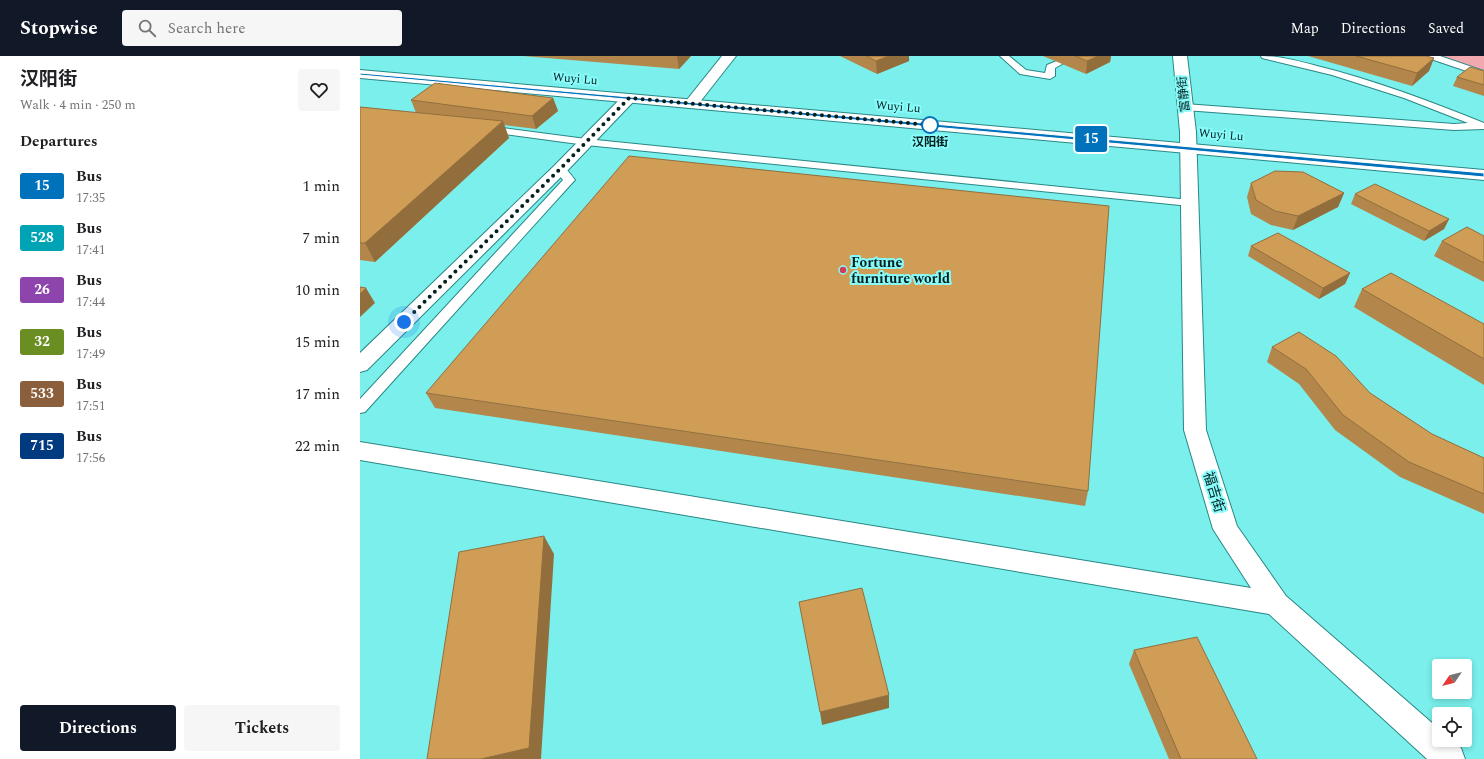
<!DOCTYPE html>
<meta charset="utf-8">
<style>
body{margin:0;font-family:Spectral,"Noto Sans SC",serif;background:#f6f6f6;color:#202124;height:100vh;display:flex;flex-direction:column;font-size:15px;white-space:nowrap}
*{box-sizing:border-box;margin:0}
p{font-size:13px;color:#757577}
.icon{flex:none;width:22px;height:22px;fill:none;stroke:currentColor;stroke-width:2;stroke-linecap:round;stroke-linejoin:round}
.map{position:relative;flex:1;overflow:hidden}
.details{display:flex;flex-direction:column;background:#fff;width:360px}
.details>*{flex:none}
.badge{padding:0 8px;border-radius:3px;font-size:14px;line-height:26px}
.needle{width:26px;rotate:235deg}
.controls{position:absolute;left:1072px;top:603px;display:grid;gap:8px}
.controls a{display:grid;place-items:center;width:40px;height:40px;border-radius:4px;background:#fff;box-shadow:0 2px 6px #0003;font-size:20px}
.you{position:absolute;width:20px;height:20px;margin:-10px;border:3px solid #fff;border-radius:50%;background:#1a73e8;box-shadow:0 0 0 6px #1a73e833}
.map>.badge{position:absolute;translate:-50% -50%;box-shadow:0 0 0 2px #fff}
h2{padding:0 20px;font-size:15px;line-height:36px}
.round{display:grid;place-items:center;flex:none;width:42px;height:42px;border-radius:4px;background:#f6f6f6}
.head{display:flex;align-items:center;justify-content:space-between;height:68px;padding:0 20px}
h1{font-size:19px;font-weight:700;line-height:30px}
.button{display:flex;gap:8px;margin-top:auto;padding:8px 20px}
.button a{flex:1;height:46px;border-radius:4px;background:#111827;color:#fff;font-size:16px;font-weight:700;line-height:46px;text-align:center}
.button a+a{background:#f6f6f6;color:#202124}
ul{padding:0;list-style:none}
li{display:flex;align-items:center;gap:12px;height:52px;padding:0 20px}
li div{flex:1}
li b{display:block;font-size:15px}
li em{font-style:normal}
li .badge{min-width:44px;font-weight:700;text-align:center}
header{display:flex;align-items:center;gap:24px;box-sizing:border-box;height:56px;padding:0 20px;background:#111827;color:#fff}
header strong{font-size:19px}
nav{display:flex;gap:22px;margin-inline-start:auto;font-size:14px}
.search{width:280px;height:36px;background:#f6f6f6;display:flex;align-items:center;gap:10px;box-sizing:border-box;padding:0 14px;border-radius:4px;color:#757577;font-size:15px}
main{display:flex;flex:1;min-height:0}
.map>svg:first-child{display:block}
.green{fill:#f2a8af}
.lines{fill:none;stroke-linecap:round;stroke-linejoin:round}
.service-casing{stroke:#298785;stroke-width:2}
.minor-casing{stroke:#298785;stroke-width:2}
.tertiary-casing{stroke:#298785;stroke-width:2}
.secondary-casing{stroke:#298785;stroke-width:2}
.service{fill:#fff;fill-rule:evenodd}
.minor{fill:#fff;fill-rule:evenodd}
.tertiary{fill:#fff;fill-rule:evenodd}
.secondary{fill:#fff;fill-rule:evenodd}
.wall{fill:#b3874b}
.shaded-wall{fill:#926e3d}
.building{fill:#d09d57;stroke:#926e3d}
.line{fill:#0072bc;stroke:#fff}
.walk{stroke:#051f1f;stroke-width:4;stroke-dasharray:0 7.2}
.stop-dot{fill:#fff;stroke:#0072bc;stroke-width:2}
.poi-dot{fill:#cd3d5a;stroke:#88fcfa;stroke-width:1.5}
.labels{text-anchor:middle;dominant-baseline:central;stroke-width:4;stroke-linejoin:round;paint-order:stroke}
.far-street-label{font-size:12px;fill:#051f1f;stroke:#88fcfa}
.far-stop-label{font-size:12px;font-weight:bold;fill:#051f1f;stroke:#88fcfa}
.poi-label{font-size:14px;font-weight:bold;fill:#051f1f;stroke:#88fcfa;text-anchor:start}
.street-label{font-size:14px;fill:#051f1f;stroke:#88fcfa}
</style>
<header>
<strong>Stopwise</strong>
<div class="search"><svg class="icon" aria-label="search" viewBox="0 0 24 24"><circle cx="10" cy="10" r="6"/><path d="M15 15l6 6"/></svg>Search here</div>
<nav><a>Map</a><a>Directions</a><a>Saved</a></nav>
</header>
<main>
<section class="details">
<div class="head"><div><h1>汉阳街</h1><p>Walk · 4 min · 250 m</p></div><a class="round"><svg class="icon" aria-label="heart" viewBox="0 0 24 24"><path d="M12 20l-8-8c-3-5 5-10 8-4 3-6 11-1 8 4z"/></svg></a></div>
<h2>Departures</h2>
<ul>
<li><span class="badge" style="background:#0072bc;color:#fff">15</span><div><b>Bus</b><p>17:35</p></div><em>1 min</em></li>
<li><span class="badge" style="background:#00a3b4;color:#fff">528</span><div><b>Bus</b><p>17:41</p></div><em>7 min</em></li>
<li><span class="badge" style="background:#8e44ad;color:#fff">26</span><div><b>Bus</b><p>17:44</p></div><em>10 min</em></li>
<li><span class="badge" style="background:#6b8e23;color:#fff">32</span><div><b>Bus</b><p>17:49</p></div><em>15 min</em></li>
<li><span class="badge" style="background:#8b5e3c;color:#fff">533</span><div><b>Bus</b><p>17:51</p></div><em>17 min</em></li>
<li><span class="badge" style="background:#003b80;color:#fff">715</span><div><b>Bus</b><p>17:56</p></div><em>22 min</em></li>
</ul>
<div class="button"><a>Directions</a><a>Tickets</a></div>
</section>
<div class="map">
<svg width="1124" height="703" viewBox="0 0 1124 703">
<rect width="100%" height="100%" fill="#7aefec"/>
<!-- green -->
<path class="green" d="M1073,0h51v17z"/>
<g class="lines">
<defs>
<g id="service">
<path d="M640,0h9l17,14 19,3 2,-8 12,-5 5,3 -9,5v8l-5,3 -30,-5z"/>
<path d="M901,0c19,0 37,5 56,10 57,14 112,35 167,57v6l-30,1 -269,-20 -5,-3 5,-3 269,20 14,-1 -64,-25 -72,-23 -70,-17z"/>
<path d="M1067,0h13l44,15v6l-56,-19z"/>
<path d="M127,70l99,13 604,61 4,1 2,2 -2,2 -4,1 -604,-61 -103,-14 -1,-2 1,-2z"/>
<path d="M200,110c6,1 11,9 15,14l-2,2 -208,230 -5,1v-14l203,-219 -8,-11z"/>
</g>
<g id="minor">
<path d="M362,0h14l-40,51 -5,1 -5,-1 -2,-3 2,-3z"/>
<path d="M269,38l5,1 2,3 -2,3 -68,71 -199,198 -7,2v-19l194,-187 70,-71z"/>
<path d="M828,71l5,2 3,3 10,298 31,96 49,70 153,133v11h13l9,8 4,11h-38l-158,-145 -909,-154v-18l891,146 -38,-59 -29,-99 -4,-298 3,-3z"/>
</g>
<path id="tertiary" d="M813,0h14l9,76 -3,3 -5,2 -5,-2 -3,-3z"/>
<path id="secondary" d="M0,14l1124,100v10l-1124,-102z"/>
</defs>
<!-- service casing -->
<use href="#service" class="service-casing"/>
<!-- minor casing -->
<use href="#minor" class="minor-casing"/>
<!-- tertiary casing -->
<use href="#tertiary" class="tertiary-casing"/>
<!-- secondary casing -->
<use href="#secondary" class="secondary-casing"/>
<!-- service -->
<use href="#service" class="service"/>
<!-- minor -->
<use href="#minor" class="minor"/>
<!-- tertiary -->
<use href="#tertiary" class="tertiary"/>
<!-- secondary -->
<use href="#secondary" class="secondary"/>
</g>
<!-- wall -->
<g class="wall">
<path d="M163,0h168l-12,13z"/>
<path d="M480,0h69v5l-32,13z"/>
<path d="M683,0h68l-1,6 -24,12z"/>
<path d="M948,0h118l8,2 -5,13 -17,15z"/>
<path d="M1124,15v25l-31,-10 4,-9z"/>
<path d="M193,42l5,13 -22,18 -32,-4 5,13 -134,124 -15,-2v-153l56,6 -5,-13z"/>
<path d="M891,127l93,10 -6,14 -45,23 -22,-5 -20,-11 -4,-17z"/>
<path d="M995,138l94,25 -5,10 -20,12 -73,-37z"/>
<path d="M1124,180v46l-50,-26 8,-15z"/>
<path d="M891,190l99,27 -5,11 -26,15 -71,-43z"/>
<path d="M1002,233l122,35v61l-130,-78z"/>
<path d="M912,291l98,46 62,41 52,24v56l-2,-1 -82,-36 -65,-47 -36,-46 -32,-22z"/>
<path d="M66,337l662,98 -3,15 -650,-98z"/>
<path d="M774,594l123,109h-88l-40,-95z"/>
</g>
<!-- shaded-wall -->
<g class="shaded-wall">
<path d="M317,0h14l-12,13z"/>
<path d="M529,0h20v5l-32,13 -1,-13z"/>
<path d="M738,0h13l-1,6 -24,12 1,-13z"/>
<path d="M1074,2l-5,13 -17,15 5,-13z"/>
<path d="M193,42l5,13 -22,18 -4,-13z"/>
<path d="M143,65l6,17 -134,124 -10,-19z"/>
<path d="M984,137l-6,14 -45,23 5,-14z"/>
<path d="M1089,163l-5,10 -20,12 5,-10z"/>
<path d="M990,217l-5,11 -26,15 4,-11z"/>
<path d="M6,232l9,15 -15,14v-23z"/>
<path d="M184,480l10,18 -13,205h-60z"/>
<path d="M529,639v13l-67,17 -2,-13z"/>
</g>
<!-- building -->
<g class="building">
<path d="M506,0h23l-13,5z"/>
<path d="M715,0h23l-11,5z"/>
<path d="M996,0h70l8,2 -17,15z"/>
<path d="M1110,11l14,4v14l-27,-8z"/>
<path d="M75,27l118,15 -21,18 -121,-16z"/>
<path d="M0,51l143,14 -138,122h-5z"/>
<path d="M269,100l480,50 -21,285 -662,-98z"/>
<path d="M915,115l28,1 41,21 -46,23 -23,-5 -19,-11 -5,-17z"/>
<path d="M1015,128l74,35 -20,12 -74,-37z"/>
<path d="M1107,171l17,9v27l-42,-22z"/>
<path d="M918,177l72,40 -27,15 -72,-42z"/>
<path d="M1031,217l93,51v35l-122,-70z"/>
<path d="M0,231l6,1 -6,6z"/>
<path d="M939,276l37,24 34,37 62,41 52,24v36l-75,-32 -66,-47 -37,-46 -34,-22z"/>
<path d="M184,480l-15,212 -48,11h-54l32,-207z"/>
<path d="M502,532l27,107 -69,17 -21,-110z"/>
<path d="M837,581l60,122h-76l-47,-109z"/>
</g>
<!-- line -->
<path class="line" d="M0,17l1124,100v4l-1124,-102z"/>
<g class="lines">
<!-- walk -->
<path class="walk" d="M44,266l156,-153 69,-71 301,27"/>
</g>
<!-- markers -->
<circle class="stop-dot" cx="570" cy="69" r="8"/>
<circle class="poi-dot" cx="483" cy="214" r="4"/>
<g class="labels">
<!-- far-street labels -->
<g class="far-street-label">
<text transform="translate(215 23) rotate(5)">Wuyi Lu</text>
<text transform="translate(824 38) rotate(-96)">富静街</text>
<text transform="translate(538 51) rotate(5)">Wuyi Lu</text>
<text transform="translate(861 79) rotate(5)">Wuyi Lu</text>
</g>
<!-- far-stop labels -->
<g class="far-stop-label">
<text x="570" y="86">汉阳街</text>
</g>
<!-- poi labels -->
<g class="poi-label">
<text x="491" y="206">Fortune<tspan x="491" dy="16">furniture world</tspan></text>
</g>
<!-- street labels -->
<g class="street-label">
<text transform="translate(854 436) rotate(73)">福吉街</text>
</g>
</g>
</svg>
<div class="controls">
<a><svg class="needle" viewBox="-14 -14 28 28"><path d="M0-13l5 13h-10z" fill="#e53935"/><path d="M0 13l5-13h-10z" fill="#757577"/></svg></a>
<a><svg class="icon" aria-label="locate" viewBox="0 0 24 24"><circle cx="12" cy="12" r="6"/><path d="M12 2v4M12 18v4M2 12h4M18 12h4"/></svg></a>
</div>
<div class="you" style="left:44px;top:266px"></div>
<b class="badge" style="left:731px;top:83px;background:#0072bc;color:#fff">15</b>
</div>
</main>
